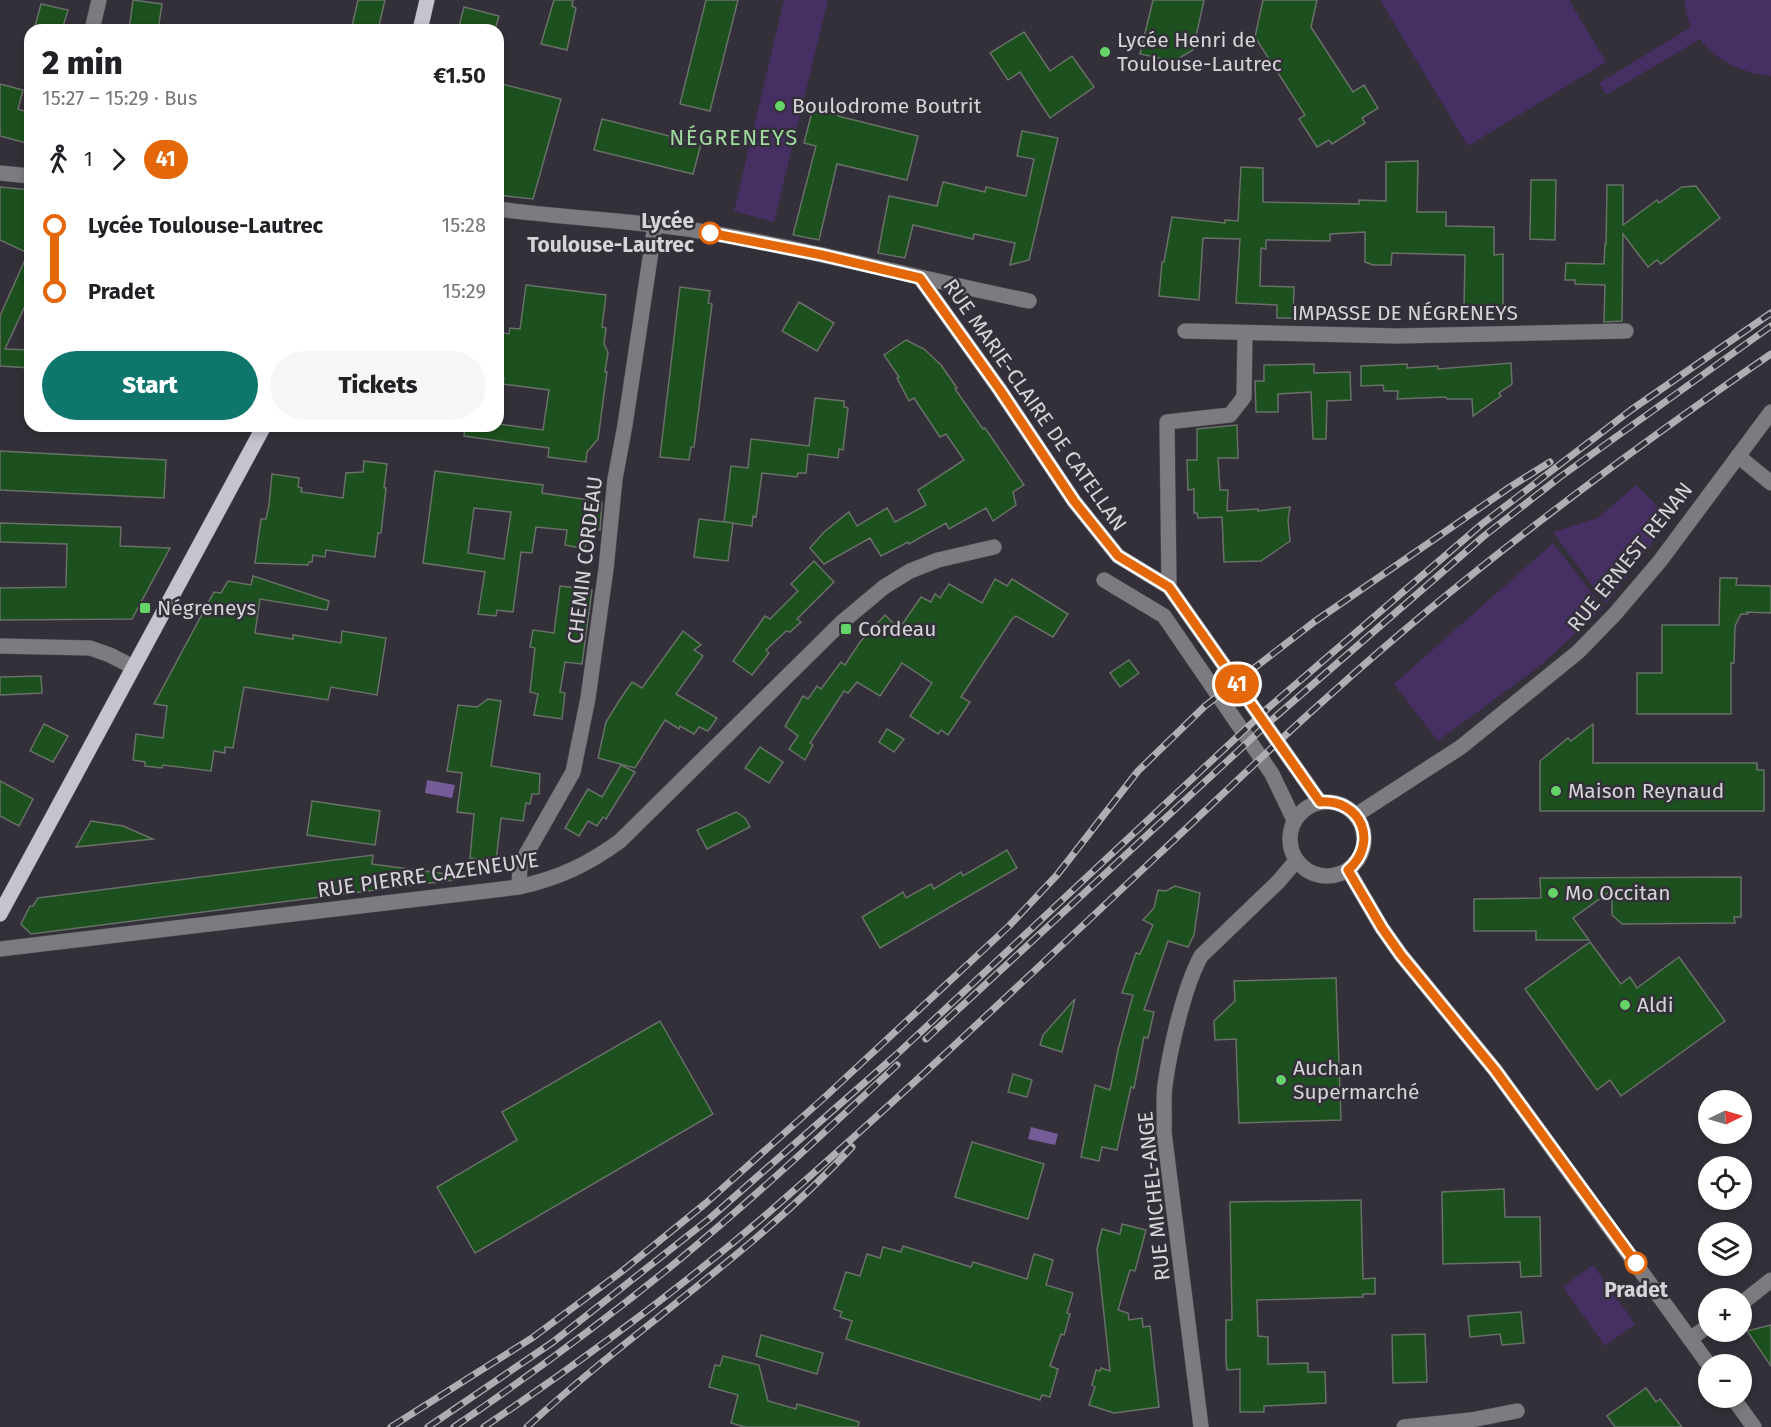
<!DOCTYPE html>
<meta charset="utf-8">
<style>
body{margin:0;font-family:"Fira Sans",sans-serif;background:#f6f6f6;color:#202124;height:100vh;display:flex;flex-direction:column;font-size:22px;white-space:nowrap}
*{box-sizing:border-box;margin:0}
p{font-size:20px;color:#757577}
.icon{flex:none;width:33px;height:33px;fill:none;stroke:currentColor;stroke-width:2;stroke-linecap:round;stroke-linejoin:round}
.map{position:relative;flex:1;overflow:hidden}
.sheet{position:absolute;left:24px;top:24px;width:480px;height:408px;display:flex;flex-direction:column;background:#fff;border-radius:18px;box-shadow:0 3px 9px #0003}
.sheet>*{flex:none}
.badge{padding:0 12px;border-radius:20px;font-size:21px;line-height:39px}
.needle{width:39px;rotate:85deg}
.buttons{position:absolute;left:1698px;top:1090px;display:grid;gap:12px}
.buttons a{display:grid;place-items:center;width:54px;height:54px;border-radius:50%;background:#fff;box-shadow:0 3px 9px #0003;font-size:30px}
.map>.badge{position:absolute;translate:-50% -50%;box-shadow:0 0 0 3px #fff}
.legs{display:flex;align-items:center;gap:9px;height:66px;padding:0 18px;font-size:20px}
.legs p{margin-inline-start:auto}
.head{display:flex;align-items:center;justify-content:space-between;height:102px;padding:0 18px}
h1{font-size:33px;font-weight:800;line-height:45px}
.action{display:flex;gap:12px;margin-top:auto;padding:12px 18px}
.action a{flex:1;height:69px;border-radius:36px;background:#0f766e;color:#fff;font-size:24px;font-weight:800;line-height:69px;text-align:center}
.action a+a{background:#f6f6f6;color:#202124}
ul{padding:0 18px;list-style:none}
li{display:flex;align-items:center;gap:21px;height:66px;font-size:22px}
li i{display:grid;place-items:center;width:9px;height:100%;margin:0 8px;background:currentColor}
li i::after{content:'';width:15px;height:15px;margin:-8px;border:4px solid;border-radius:50%;background:#fff}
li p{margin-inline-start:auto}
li:first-child i{background:linear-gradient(#0000 50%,currentColor 0)}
li:last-child i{background:linear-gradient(currentColor 50%,#0000 0)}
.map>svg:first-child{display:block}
.green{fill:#452f63}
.water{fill:#755c99}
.building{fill:#1c501e;stroke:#687068;stroke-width:1.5;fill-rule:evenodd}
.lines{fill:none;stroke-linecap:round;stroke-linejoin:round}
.minor-casing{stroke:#504e56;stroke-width:16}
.major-casing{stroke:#504e56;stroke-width:16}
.minor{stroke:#7c7b7f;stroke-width:15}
.major{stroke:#c7c3cd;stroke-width:15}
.rail-casing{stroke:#b0aeb4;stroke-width:7}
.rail{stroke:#333039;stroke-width:4.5;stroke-dasharray:14;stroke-linecap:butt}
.line-1-casing{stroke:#fff;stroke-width:14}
.line-1{stroke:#e46809;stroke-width:9}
.poi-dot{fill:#64d468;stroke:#333039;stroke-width:2}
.stop-1-dot{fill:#fff;stroke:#e46809;stroke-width:3}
.labels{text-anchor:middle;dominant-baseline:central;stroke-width:5;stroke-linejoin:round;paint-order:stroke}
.poi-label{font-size:21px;fill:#d6d4d9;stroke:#333039;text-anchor:start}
.stop-label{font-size:21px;font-weight:bold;fill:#d6d4d9;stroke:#333039;text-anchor:end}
.street-label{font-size:21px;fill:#d6d4d9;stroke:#333039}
.neighbourhood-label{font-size:22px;letter-spacing:1.5px;fill:#9fd99e;stroke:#333039}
</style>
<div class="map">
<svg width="1771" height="1427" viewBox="0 0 1771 1427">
<rect width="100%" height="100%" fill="#333039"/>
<!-- green -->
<g class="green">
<path d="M784,0h44l-54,222 -40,-11z"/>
<path d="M1380,0h189l37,62 -138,84z"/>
<path d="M1684,0h87v76c-29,-3 -53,-14 -71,-37l-94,56 -7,-12 92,-56 -4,-10z"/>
<path d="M1636,485l34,34 -64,85 -53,-72 45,-14z"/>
<path d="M1553,543l50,65 -62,57 -103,76 -44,-57z"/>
<path d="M1593,1265l42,59 -30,22 -42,-59z"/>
</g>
<!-- water -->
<g class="water">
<path d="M427,780l28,5 -3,13 -27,-5z"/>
<path d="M1031,1127l27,7 -3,11 -27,-6z"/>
</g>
<!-- building -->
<g class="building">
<path d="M133,0l29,4 -4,26h-29z"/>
<path d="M358,0h27l-7,30h-27z"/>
<path d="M554,0h19l-1,6 4,2 -9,42 -26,-6z"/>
<path d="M706,0h32l-28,111 -30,-7z"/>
<path d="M1153,0h51l-11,50 -19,11 -34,-7z"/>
<path d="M1263,0h54l-6,27 42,65 11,-7 14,23 -16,10 3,5 -33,21 -3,-4 -12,7 -18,-28 6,-4 -50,-78z"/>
<path d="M41,4l27,6 -6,20h-28z"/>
<path d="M464,7l35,9 -4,14h-17l-19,-4z"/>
<path d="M1024,32l26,39 22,-15 22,31 -44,31 -30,-46 -12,8 -18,-27z"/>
<path d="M498,83l63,16 -28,100 -35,-4z"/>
<path d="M0,84l23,6 -5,19 12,4v31l-30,-8z"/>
<path d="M813,108l26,6 -1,2 80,20 -11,44 -70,-16 -18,76 -26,-5 23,-89 -12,-3z"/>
<path d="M602,119l99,25 -8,30 -99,-24z"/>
<path d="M1022,131l36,7 -29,122 -19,5 5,-22 -41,-9 -1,5 -60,-14 -8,33 -27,-5 11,-57 48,10 6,-24 42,10 1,-5 40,9 8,-37 -17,-3z"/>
<path d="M1418,161l-1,51h29v14l48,1v28l9,-1v56h-39l1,-55 -73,-2 -1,12h-18l-8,-3v-30l-35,2v7l-64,-1v9l-5,-1 -1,38 34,1 -1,31h-16v-13l-41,-2 4,-64 -37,-1 -4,62 -40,-4 3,-34h2l8,-45 53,6v-3l13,1 3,-54 22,1v34l96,2v-4l27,1v-39z"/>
<path d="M1531,180h25l-1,60 -25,-1z"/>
<path d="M1607,185h16v40l34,-25 2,3 23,-16 14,-1 24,32 -59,46 -4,-4 -9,7 -25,-33 -1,87 -18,1 1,-37 -30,-1v-4h-10l1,-17 38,1 1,-20h1z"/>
<path d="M0,187l30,3v105l-25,54 25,1v18l-30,-2v-50l28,-63 -28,-13z"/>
<path d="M526,285l80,10 -4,32 4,1 -2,16 4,8 -3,20h2l-9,67 -11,13 -1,10 -38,-5 1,-9 -85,-12 1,-10h33v-2l45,6 6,-40 -46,-6 1,-6h-6v-46l11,2 1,-6 10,1z"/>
<path d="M680,287l30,4 -2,12 4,1 -18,143h-3l-2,13 -29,-3z"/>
<path d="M799,302l35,21 -17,28 -35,-20z"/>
<path d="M906,340l18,9 17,16 16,23 -2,1 28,40 2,-1 39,57 -11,7 3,13 -23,16 -7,-13 -37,21 -3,-6 -37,21 -1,-2 -27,14 -11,-18 -46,26 -14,-16 14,-16 25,-20 8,14 30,-18 8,14 31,-17 -8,-15 46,-30 -18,-26 -6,3 -26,-39 -5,3 -12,-23 2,-1 -15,-22z"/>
<path d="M1511,363l1,21 -13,9 2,3 -28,20 -1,-17h-25l-1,-2 -49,2 1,-8h-14l-1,-6 -22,1v-20l46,-2v4l31,-2v3z"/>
<path d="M1314,364v9l36,-1 1,28 -24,1 -1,38h-13l-2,-47 -33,2v18h-22l-1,-31h9v-16z"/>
<path d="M815,398l29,3v6l4,1 -5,42 -4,-1 -1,9 -30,-4 -2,19h-8l-1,4 -35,-4 -6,44 -3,-1 -1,10 -28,-4 7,-56 17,2 3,-29 58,7z"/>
<path d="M1237,425l1,33h-20l2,32h8l-1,21 31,-2v2l32,-4 -2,13 2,21 -29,20 -37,1 -2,-45 -24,1 -1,-5h-3v-24l-6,1 -1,-30h10v-31z"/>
<path d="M0,451l166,9 -2,38 -164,-8z"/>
<path d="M364,461l23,3 -3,24h2l-5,45h-3l-3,24 -49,-7 -1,7 -12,-2 -1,7h-3l-1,3 -53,-2 6,-44h5l3,-14 3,-31 27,4 -1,9 4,1 -1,4 42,6 3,-25 17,-1z"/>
<path d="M435,471l108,14 -1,8 60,9 -2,28 -12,-2 -3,21 -20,-4 2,-15 -31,-3 -4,26 -11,-1 -8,60 -16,-2 -1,6 -18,-2 7,-42 -62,-9zM474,508l37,4 -7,47 -36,-6z"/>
<path d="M699,519l34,4 -5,38 -34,-4z"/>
<path d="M0,523l121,4 -1,19 50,2 -38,71 -132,1v-32l66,-1 1,-43 -67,-2z"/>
<path d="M814,561l20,21 -37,37 4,3 -11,10 -4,-1 -20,19 3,3 -17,22 -19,-14 32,-45 5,3 28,-28 -7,-7z"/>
<path d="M253,576l76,25 -2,9 -67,-11 -5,34 38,6v-4l48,8 1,-12 44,7 -9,57 -46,-8 -3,13 -84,-13 -11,61 -8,-1v6l-11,-2 -3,20 -48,-6 -1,3 -17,-2v-4l-12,-2 3,-26 27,4 4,-32 -13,-2 60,-112 7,1 7,-12 23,4z"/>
<path d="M1720,578h17l-1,7 35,1v27l-24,-1 1,2h-7l-6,12 -1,37h-3v51h-94v-41h25v-48h57z"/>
<path d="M995,579l12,7 5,-7 56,35 -15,23 -37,-21 -4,3 -51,78 9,5 -22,33 -7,-5 -3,4 -28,-18 22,-33 -30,-20 -22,33 -23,-14 -9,11 -4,-2 -34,52 3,2 -8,15 -16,-11 9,-13 -13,-10 18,-30 5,3 9,-13 4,3 20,-27 4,3 15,-23 25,-27 14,14 22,-32 10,5 4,-8 5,4 9,-14 33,19z"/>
<path d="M560,586l32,4 -10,74 -17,-2 -5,30 5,1 -3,26 -28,-4 4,-21 -8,-2 5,-44 -5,-1 3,-17 21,3z"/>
<path d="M683,631l18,14 -7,5 9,6 -27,38 41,24 -9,13 -9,-4 -5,7 -14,-8 -1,3 -14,-9 -30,48 -37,-10 8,-36 13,-21 13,-19 10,6z"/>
<path d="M1129,660l10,13 -19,14 -10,-14z"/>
<path d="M41,676l1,17 -42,2v-18z"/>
<path d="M488,699l13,2 -10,65 49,8 -1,20h-7l-2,10 -4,-1 -3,18 -22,-3 -5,43 -26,-3 4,-44 -17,-2 5,-39 -15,-2 11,-66 19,2z"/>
<path d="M44,724l24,12 -15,26 -23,-11z"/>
<path d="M1593,724v39h164v7h7v41h-224v-50l28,-23 3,3z"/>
<path d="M887,729l17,10 -10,13 -15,-10z"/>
<path d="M760,747l23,15 -14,21 -24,-15z"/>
<path d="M621,765l14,7 -29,47 -3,-2 -6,9 -9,-5 -9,15 -14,-8 23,-39 14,8z"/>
<path d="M0,781l33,18 -14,27 -19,-10z"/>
<path d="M312,801l68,10 -5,34 -68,-10z"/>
<path d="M736,812l9,6 5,9 -43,22 -10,-19z"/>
<path d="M91,821l32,5 30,13 -77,8z"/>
<path d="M1007,850l10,18 -137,80 -18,-31 41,-25 3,6 25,-14 3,5 27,-17 2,4z"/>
<path d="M373,855l-1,9 82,11v5l-423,54 -10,-10 9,-18h3l5,-8z"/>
<path d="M1741,877v40h-7l1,6 -113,1 -10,-9v-25l-39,28 16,22h-53v-9h-62v-32l67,-1 -1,-20z"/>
<path d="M1175,886l25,7 -6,42 -6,12 -20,-6 -24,69 10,2 -6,26 -4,-1 -10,51 -3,-1 -14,63 -15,-3 -3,14 -18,-4 14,-72 15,5 8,-40 15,-55 -11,-2 14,-40 4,1 13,-29 -10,-5 11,-12 4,-18 8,1z"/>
<path d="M1590,942l31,42 9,-7 7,11 42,-31 46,64 -104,75 -11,-16 -13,10 -72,-101z"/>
<path d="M1336,978l5,142 -102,3 -3,-84 -21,1 -1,-19 21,-20 -1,-20z"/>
<path d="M1075,999l-13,53 -22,-7 3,-10z"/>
<path d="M660,1021l53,93 -238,139 -38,-66 80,-47 -15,-28z"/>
<path d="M1013,1074l19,6 -5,17 -19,-5z"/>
<path d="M972,1142l72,22 -16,55 -73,-22z"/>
<path d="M1504,1189l1,28h35l1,59 -20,1 -1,-15 -77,2 -1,-72z"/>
<path d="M1361,1200l2,79 12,-1v16h-12v3l-106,3 1,36 10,1v27l40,-1v9h17l1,31 -62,3v6h-24v-43l-13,1 -1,-9v-41h6l-2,-118z"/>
<path d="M1122,1224l24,6 -11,41 -5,-1 -12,40 10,3 1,7 13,-2 1,9 7,-1 9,81 -45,6 -25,-8 6,-18 -3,-2 4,-15 4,1 1,-3 9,3 -13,-122 5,-20 18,5z"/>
<path d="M903,1246l68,21 2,-5 54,17 7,-25 19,6 -7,25 27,8 -6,20 3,1 -6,21 -3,-1 -11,32 8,3 -8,28 -8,-2 -2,5 -194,-61 6,-18 -12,-4 2,-5 -8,-3 12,-37 14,4 7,-22 13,4 3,-11 18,5z"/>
<path d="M1521,1312l3,31 -22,2 -2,-11 -30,3 -2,-21z"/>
<path d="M1771,1325v41l-24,-35z"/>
<path d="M1425,1334l2,48 -34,1 -1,-48z"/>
<path d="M761,1335l62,18 -6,21 -61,-18z"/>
<path d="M723,1356l36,9 9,36 28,8 1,-5 62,18 -1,5h-113l-14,-4 7,-28 -29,-8 6,-22 5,1z"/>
<path d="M1646,1388l10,14 4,-3 22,28h-67l-8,-11z"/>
</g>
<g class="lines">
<defs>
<g id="minor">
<path d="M92,30l7,-30"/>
<path d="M0,173l30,3"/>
<path d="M498,209c65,9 131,11 195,21 113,18 224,48 336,71"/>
<path d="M920,278l80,112 74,111 44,55 51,31 151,215"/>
<path d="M1185,331l212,5 229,-5"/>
<path d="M1738,456l33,27"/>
<path d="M1104,580l60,36 108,158 22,46"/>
<path d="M1169,587l-2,-165 63,-7 14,-18 1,-64"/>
<path d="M0,646l90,2 20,7 23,12"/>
<circle cx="1327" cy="839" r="37"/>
<path d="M1356,815l105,-68 117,-95 37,-38 45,-53 111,-149"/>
<path d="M1348,870l34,58 19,27 94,115 214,295"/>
<path d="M519,887l1,-22 53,-93 15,-74 18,-129 9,-90 10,-54 30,-200"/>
<path d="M0,949l519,-62c40,-9 68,-22 101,-46l221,-218 43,-36 26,-16 28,-11 56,-13"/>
<path d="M1742,1303l29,-23"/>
<path d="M1690,1339l18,-13"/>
<path d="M1733,1398l21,29"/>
<path d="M1201,1427l-37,-295c1,-16 -1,-32 1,-47 5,-36 19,-98 36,-129l77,-74 18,-21"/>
<path d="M1404,1427l67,-7 46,-9"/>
</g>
<g id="major">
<path d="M420,30l7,-30"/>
<path d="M0,914l264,-488"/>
</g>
</defs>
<!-- minor casing -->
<use href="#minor" class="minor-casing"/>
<!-- major casing -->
<use href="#major" class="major-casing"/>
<!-- minor -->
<use href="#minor" class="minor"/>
<!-- major -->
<use href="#major" class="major"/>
<defs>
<g id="rail">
<path d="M926,1039l348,-321 210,-182 76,-59 211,-151"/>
<path d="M391,1427l141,-89 89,-66 85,-69 120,-107 183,-170 48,-51 81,-104 67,-65 109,-84 196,-135 40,-25"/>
<path d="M428,1427l125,-85 156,-123 187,-164 371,-346 215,-185 149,-114 140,-97"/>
<path d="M454,1427c78,-53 154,-109 226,-168 75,-62 146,-128 217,-194"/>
<path d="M484,1427c98,-66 193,-136 283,-213 133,-116 262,-238 391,-359 58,-54 114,-109 173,-161 138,-124 287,-235 440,-340"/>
<path d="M527,1427c105,-97 227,-174 325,-280"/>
</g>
</defs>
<!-- rail casing -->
<use href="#rail" class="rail-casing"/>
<!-- rail -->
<use href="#rail" class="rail"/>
</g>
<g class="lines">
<defs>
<path id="line-1" d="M710,233l112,22 98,23 80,112 74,111 44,55 51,31 151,215c42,-3 59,41 28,68l34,58 19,27 94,115 141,193"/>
</defs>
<!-- line-1 casing -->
<use href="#line-1" class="line-1-casing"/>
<!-- line-1 -->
<use href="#line-1" class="line-1"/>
</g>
<!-- markers -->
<g class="poi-dot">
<circle cx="1105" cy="52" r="6"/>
<circle cx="780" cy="106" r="6"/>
<rect x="139" y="602" width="12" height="12" rx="3"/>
<rect x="840" y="623" width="12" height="12" rx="3"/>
<circle cx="1556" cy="791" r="6"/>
<circle cx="1553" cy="893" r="6"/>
<circle cx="1625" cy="1005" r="6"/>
<circle cx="1281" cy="1080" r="6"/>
</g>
<g class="stop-1-dot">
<circle cx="710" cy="233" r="10"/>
<circle cx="1636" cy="1263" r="10"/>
</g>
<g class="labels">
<!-- poi labels -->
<g class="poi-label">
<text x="1117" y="40">Lycée Henri de<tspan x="1117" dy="24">Toulouse-Lautrec</tspan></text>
<text x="792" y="106">Boulodrome Boutrit</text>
<text x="157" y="608">Négreneys</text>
<text x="858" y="629">Cordeau</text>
<text x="1568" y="791">Maison Reynaud</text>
<text x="1565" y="893">Mo Occitan</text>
<text x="1637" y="1005">Aldi</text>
<text x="1293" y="1068">Auchan<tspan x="1293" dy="24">Supermarché</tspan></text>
</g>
<!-- stop labels -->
<g class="stop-label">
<text x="694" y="221">Lycée<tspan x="694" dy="24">Toulouse-Lautrec</tspan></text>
<text x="1636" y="1290" text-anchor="middle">Pradet</text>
</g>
<!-- street labels -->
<g class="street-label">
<text x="1405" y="313">IMPASSE DE NÉGRENEYS</text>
<text transform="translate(1035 405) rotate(55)">RUE MARIE-CLAIRE DE CATELLAN</text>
<text transform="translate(1630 557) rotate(-51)">RUE ERNEST RENAN</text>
<text transform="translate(585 560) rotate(-83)">CHEMIN CORDEAU</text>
<text transform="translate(428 875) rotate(-8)">RUE PIERRE CAZENEUVE</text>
<text transform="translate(1154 1196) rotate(-96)">RUE MICHEL-ANGE</text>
</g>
<!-- neighbourhood labels -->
<g class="neighbourhood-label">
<text x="734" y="137">NÉGRENEYS</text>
</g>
</g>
</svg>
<div class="buttons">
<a><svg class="needle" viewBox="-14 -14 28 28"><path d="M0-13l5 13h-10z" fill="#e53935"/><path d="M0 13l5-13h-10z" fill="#757577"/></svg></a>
<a><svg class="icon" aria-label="locate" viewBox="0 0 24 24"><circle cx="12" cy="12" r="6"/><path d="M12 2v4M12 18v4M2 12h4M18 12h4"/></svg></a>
<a><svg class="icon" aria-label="layers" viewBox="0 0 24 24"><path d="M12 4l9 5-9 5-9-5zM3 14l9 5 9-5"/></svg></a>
<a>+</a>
<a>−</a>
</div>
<b class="badge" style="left:1237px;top:684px;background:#e46809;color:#fff">41</b>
<section class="sheet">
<div class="head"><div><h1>2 min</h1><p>15:27 – 15:29 · Bus</p></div><b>€1.50</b></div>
<div class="legs"><svg class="icon" aria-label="walk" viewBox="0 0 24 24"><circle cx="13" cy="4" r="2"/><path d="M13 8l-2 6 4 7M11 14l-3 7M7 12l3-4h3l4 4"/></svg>1<svg class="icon" aria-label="forward" viewBox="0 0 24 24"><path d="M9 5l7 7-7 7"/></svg><b class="badge" style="background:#e46809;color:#fff">41</b></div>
<ul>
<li><i style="color:#e46809"></i><b>Lycée Toulouse-Lautrec</b><p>15:28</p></li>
<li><i style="color:#e46809"></i><b>Pradet</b><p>15:29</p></li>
</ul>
<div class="action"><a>Start</a><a>Tickets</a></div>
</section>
</div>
